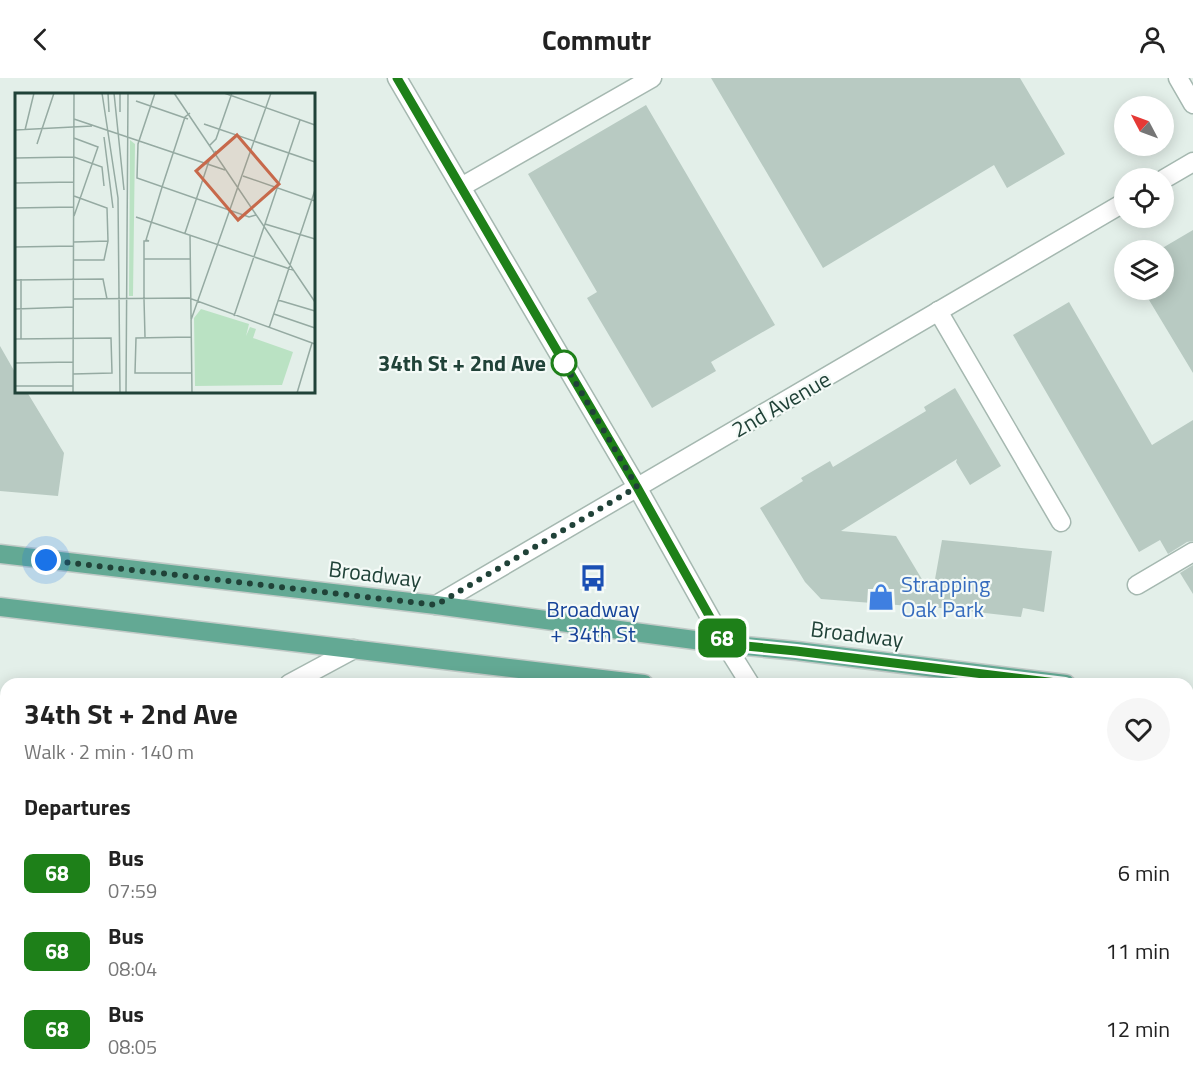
<!DOCTYPE html>
<meta charset="utf-8">
<style>
body{margin:0;font-family:"Titillium Web",sans-serif;background:#f6f6f6;color:#222;height:100vh;display:flex;flex-direction:column;font-size:22px;white-space:nowrap}
*{box-sizing:border-box;margin:0}
p{font-size:20px;color:#767676}
.icon{flex:none;width:33px;height:33px;fill:none;stroke:currentColor;stroke-width:2;stroke-linecap:round;stroke-linejoin:round}
.map{position:relative;flex:1;overflow:hidden}
.side{position:absolute;left:0px;top:600px;width:1194px;height:402px;display:flex;flex-direction:column;background:#fff;border-radius:18px 18px 0 0;box-shadow:0 3px 15px #0003}
.side>*{flex:none}
.badge{padding:0 12px;border-radius:9px;font-size:21px;line-height:39px}
.needle{width:39px;rotate:311deg}
.tools{position:absolute;left:1114px;top:18px;display:grid;gap:12px}
.tools a{display:grid;place-items:center;width:60px;height:60px;border-radius:50%;background:#fff;box-shadow:0 3px 15px #0003;font-size:30px}
.you{position:absolute;width:30px;height:30px;margin:-15px;border:4px solid #fff;border-radius:50%;background:#1a73e8;box-shadow:0 0 0 9px #1a73e833}
.map>.badge{position:absolute;translate:-50% -50%;box-shadow:0 0 0 3px #fff}
h2{padding:0 24px;font-size:22px;line-height:54px}
.round{display:grid;place-items:center;flex:none;width:63px;height:63px;border-radius:32px;background:#f6f6f6}
.headline{display:flex;align-items:center;justify-content:space-between;height:102px;padding:0 24px}
h1{font-size:28px;font-weight:700;line-height:45px}
ul{padding:0;list-style:none}
li{display:flex;align-items:center;gap:18px;height:78px;padding:0 24px}
li div{flex:1}
li b{display:block;font-size:22px}
li em{font-style:normal}
li .badge{min-width:66px;font-weight:700;text-align:center}
header{display:flex;justify-content:space-between;align-items:center;height:78px;padding:0 24px;background:#fff;font-size:27px;font-weight:700}
.map>svg:first-child{display:block}
.green{fill:#bae2c3}
.building{fill:#b8cac2}
.lines{fill:none;stroke-linecap:round;stroke-linejoin:round}
.minor-casing{stroke:#a5b8b0;stroke-width:21}
.major-casing{stroke:#c1cac7;stroke-width:21}
.minor{stroke:#fff;stroke-width:18}
.major{stroke:#63a994;stroke-width:18}
.line-casing{stroke:#fff;stroke-width:14}
.line{stroke:#1e8019;stroke-width:9}
.walk{stroke:#204238;stroke-width:6;stroke-dasharray:0 10.8}
.stop-dot{fill:#fff;stroke:#1e8019;stroke-width:3}
.labels{text-anchor:middle;dominant-baseline:central;stroke-width:4.5;stroke-linejoin:round;paint-order:stroke}
.stop-label{font-size:22px;font-weight:bold;fill:#204238;stroke:#f4faf7;text-anchor:end}
.street-label{font-size:22px;fill:#204238;stroke:#f4faf7}
.shop-label{font-size:22px;fill:#366cbe;stroke:#f4faf7;text-anchor:start}
.transit-label{font-size:22px;fill:#164399;stroke:#f4faf7}
.inset-road{fill:none;stroke:#95aaa2;stroke-width:1.5}
.view{fill:#c7694b;fill-opacity:0.15;stroke:#c7694b;stroke-width:3}
.inset-edge{fill:none;stroke:#204238;stroke-width:3}
</style>
<header><svg class="icon" aria-label="back" viewBox="0 0 24 24"><path d="M15 5l-7 7 7 7"/></svg>Commutr<svg class="icon" aria-label="person" viewBox="0 0 24 24"><circle cx="12" cy="8" r="4"/><path d="M4 21q1-7 8-7t8 7"/></svg></header>
<div class="map">
<svg width="1193" height="1002" viewBox="0 0 1193 1002">
<rect width="100%" height="100%" fill="#e3efe9"/>
<!-- green -->
<path class="green" d="M1188,952l5,8v42h-53l-3,-6h51z"/>
<!-- building -->
<g class="building">
<path d="M711,0h309l45,76 -58,34 -13,-23 -171,103z"/>
<path d="M646,27l129,220 -64,37 5,9 -64,37 -65,-110 10,-6 -69,-118z"/>
<path d="M1193,152v143l-50,-83h21v-40h-5z"/>
<path d="M1069,224l83,143 41,-25v121l-6,1 -19,12 -8,-14 -21,12 -126,-217z"/>
<path d="M0,268l16,28v18h11l37,61 -6,43 -58,-5z"/>
<path d="M955,310l46,78 -31,19 -14,-23 1,-3 -116,72 55,5 36,60 10,-56 110,11 -8,61 -21,-4 -2,9 -98,-11v1l-102,-8 -16,-17 -45,-74 43,-27 -2,-3 29,-17 3,6 93,-56 -2,-4z"/>
<path d="M1193,487v29l-13,-21z"/>
</g>
<g class="lines">
<defs>
<g id="minor">
<path d="M397,0l240,409 88,157 25,40"/>
<path d="M1178,0l15,26"/>
<path d="M1164,101l29,-17"/>
<path d="M461,109l191,-109"/>
<path d="M938,233l123,211"/>
<path d="M1137,507l56,-33"/>
<path d="M436,527l689,-403"/>
<path d="M289,606l65,-35"/>
<path d="M0,653l6,12"/>
<path d="M0,776l6,-3"/>
<path d="M1188,863l5,-2"/>
<path d="M199,996l3,6"/>
<path d="M980,996l4,6"/>
<path d="M273,1002l11,-6"/>
<path d="M949,1002l11,-6"/>
</g>
<g id="major">
<path d="M0,476l436,51 198,27 91,12 72,7 269,33"/>
<path d="M0,529l644,77"/>
<path d="M1188,622h5"/>
<path d="M1188,674l5,1"/>
</g>
</defs>
<!-- minor casing -->
<use href="#minor" class="minor-casing"/>
<!-- major casing -->
<use href="#major" class="major-casing"/>
<!-- minor -->
<use href="#minor" class="minor"/>
<!-- major -->
<use href="#major" class="major"/>
</g>
<g class="lines">
<defs>
<path id="line" d="M397,0l240,409 88,157 71,7 269,33"/>
</defs>
<!-- line casing -->
<use href="#line" class="line-casing"/>
<!-- line -->
<use href="#line" class="line"/>
<!-- walk -->
<path class="walk" d="M46,482l390,45 201,-118 -73,-124"/>
</g>
<!-- icons -->
<defs>
<symbol id="bus-bare" viewBox="-9 -9 18 18"><path d="M-5-6H5V4H4V6H2V4H-2V6H-4V4H-5ZM-3.5-4V0h7V-4ZM-3.5 1.2v1.5H-2V1.2ZM2 1.2v1.5H3.5V1.2Z" fill="#1a4fb4" stroke="#f4faf7" stroke-width="2.5" paint-order="stroke"/></symbol>
<symbol id="shop-bare" viewBox="-9 -9 18 18"><path d="M-5-2.5h2.3a2.7 3.5 0 0 1 5.4 0H5L5.5 6h-11ZM-1.5-2.5h3a1.5 2.3 0 0 0-3 0Z" fill="#3f7fe0" stroke="#f4faf7" stroke-width="2.5" paint-order="stroke"/></symbol>
</defs>
<g fill-rule="evenodd">
<use href="#bus-bare" x="574" y="481" width="38" height="38"/>
<use href="#shop-bare" x="862" y="500" width="38" height="38"/>
</g>
<!-- markers -->
<circle class="stop-dot" cx="564" cy="285" r="12"/>
<g class="labels">
<!-- stop labels -->
<g class="stop-label">
<text x="546" y="285">34th St + 2nd Ave</text>
</g>
<!-- street labels -->
<g class="street-label">
<text transform="translate(781 326) rotate(-30)">2nd Avenue</text>
<text transform="translate(375 496) rotate(7)">Broadway</text>
<text transform="translate(857 556) rotate(7)">Broadway</text>
</g>
<!-- shop labels -->
<g class="shop-label">
<text x="901" y="506">Strapping<tspan x="901" dy="25">Oak Park</tspan></text>
</g>
<!-- transit labels -->
<g class="transit-label">
<text x="593" y="531">Broadway<tspan x="593" dy="25">+ 34th St</tspan></text>
</g>
</g>
<!-- overview -->
<g transform="translate(15 15)">
<rect width="300" height="300" fill="#e3efe9"/>
<path d="M115,47l5,4 -2,152h-4zM186,216l48,15 -3,12 4,-9 6,2 -3,9 40,14 -11,33 -87,1 -1,-68z" fill="#bae2c3"/>
<path class="inset-road" d="M87,0l16,105 2,195M93,0l1,19M99,0l10,97M105,0v19M140,0l-17,51 -1,34 112,39 7,-2M159,0l141,209M209,0l91,32M121,8l52,18M59,26l151,51M189,31l111,38M0,37l77,-4M10,37l9,-37M89,44l9,71M59,45l24,9 -24,69M22,51l17,-51M194,53l7,-7 16,-46M0,65l59,-1 28,10 2,19M228,83l72,25M0,90l59,-1M0,115l59,-1M121,124l157,53M250,131l50,15M170,140l24,-72 7,-10M175,142l2,158M59,149l34,-1M0,154l59,-1M129,166h47M58,167h31l4,-19 -1,-33 -33,-12M6,186v60M0,187l88,-1 4,20M59,206l115,-1 126,46M129,206v-58h5l-3,-1 17,-56 22,-67 5,-4M129,206l1,38M263,207l37,11M0,216l59,-2M259,221l41,14M219,223l66,-196M176,227l80,-227M254,235l46,-138M176,244l-55,1 -1,35h57M0,246l96,-1 1,35 -39,1M0,270l58,-1M0,293h58M58,300l1,-300M111,300l2,-300M282,300l15,-50"/>
<path class="view" d="M222,42l42,49 -41,36 -42,-49z"/>
<rect width="300" height="300" class="inset-edge"/>
</g>
</svg>
<div class="tools">
<a><svg class="needle" viewBox="-14 -14 28 28"><path d="M0-13l5 13h-10z" fill="#e53935"/><path d="M0 13l5-13h-10z" fill="#767676"/></svg></a>
<a><svg class="icon" aria-label="locate" viewBox="0 0 24 24"><circle cx="12" cy="12" r="6"/><path d="M12 2v4M12 18v4M2 12h4M18 12h4"/></svg></a>
<a><svg class="icon" aria-label="layers" viewBox="0 0 24 24"><path d="M12 4l9 5-9 5-9-5zM3 14l9 5 9-5"/></svg></a>
</div>
<div class="you" style="left:46px;top:482px"></div>
<b class="badge" style="left:722px;top:560px;background:#1e8019;color:#fff">68</b>
<section class="side">
<div class="headline"><div><h1>34th St + 2nd Ave</h1><p>Walk · 2 min · 140 m</p></div><a class="round"><svg class="icon" aria-label="heart" viewBox="0 0 24 24"><path d="M12 20l-8-8c-3-5 5-10 8-4 3-6 11-1 8 4z"/></svg></a></div>
<h2>Departures</h2>
<ul>
<li><span class="badge" style="background:#1e8019;color:#fff">68</span><div><b>Bus</b><p>07:59</p></div><em>6 min</em></li>
<li><span class="badge" style="background:#1e8019;color:#fff">68</span><div><b>Bus</b><p>08:04</p></div><em>11 min</em></li>
<li><span class="badge" style="background:#1e8019;color:#fff">68</span><div><b>Bus</b><p>08:05</p></div><em>12 min</em></li>
</ul>
</section>
</div>
